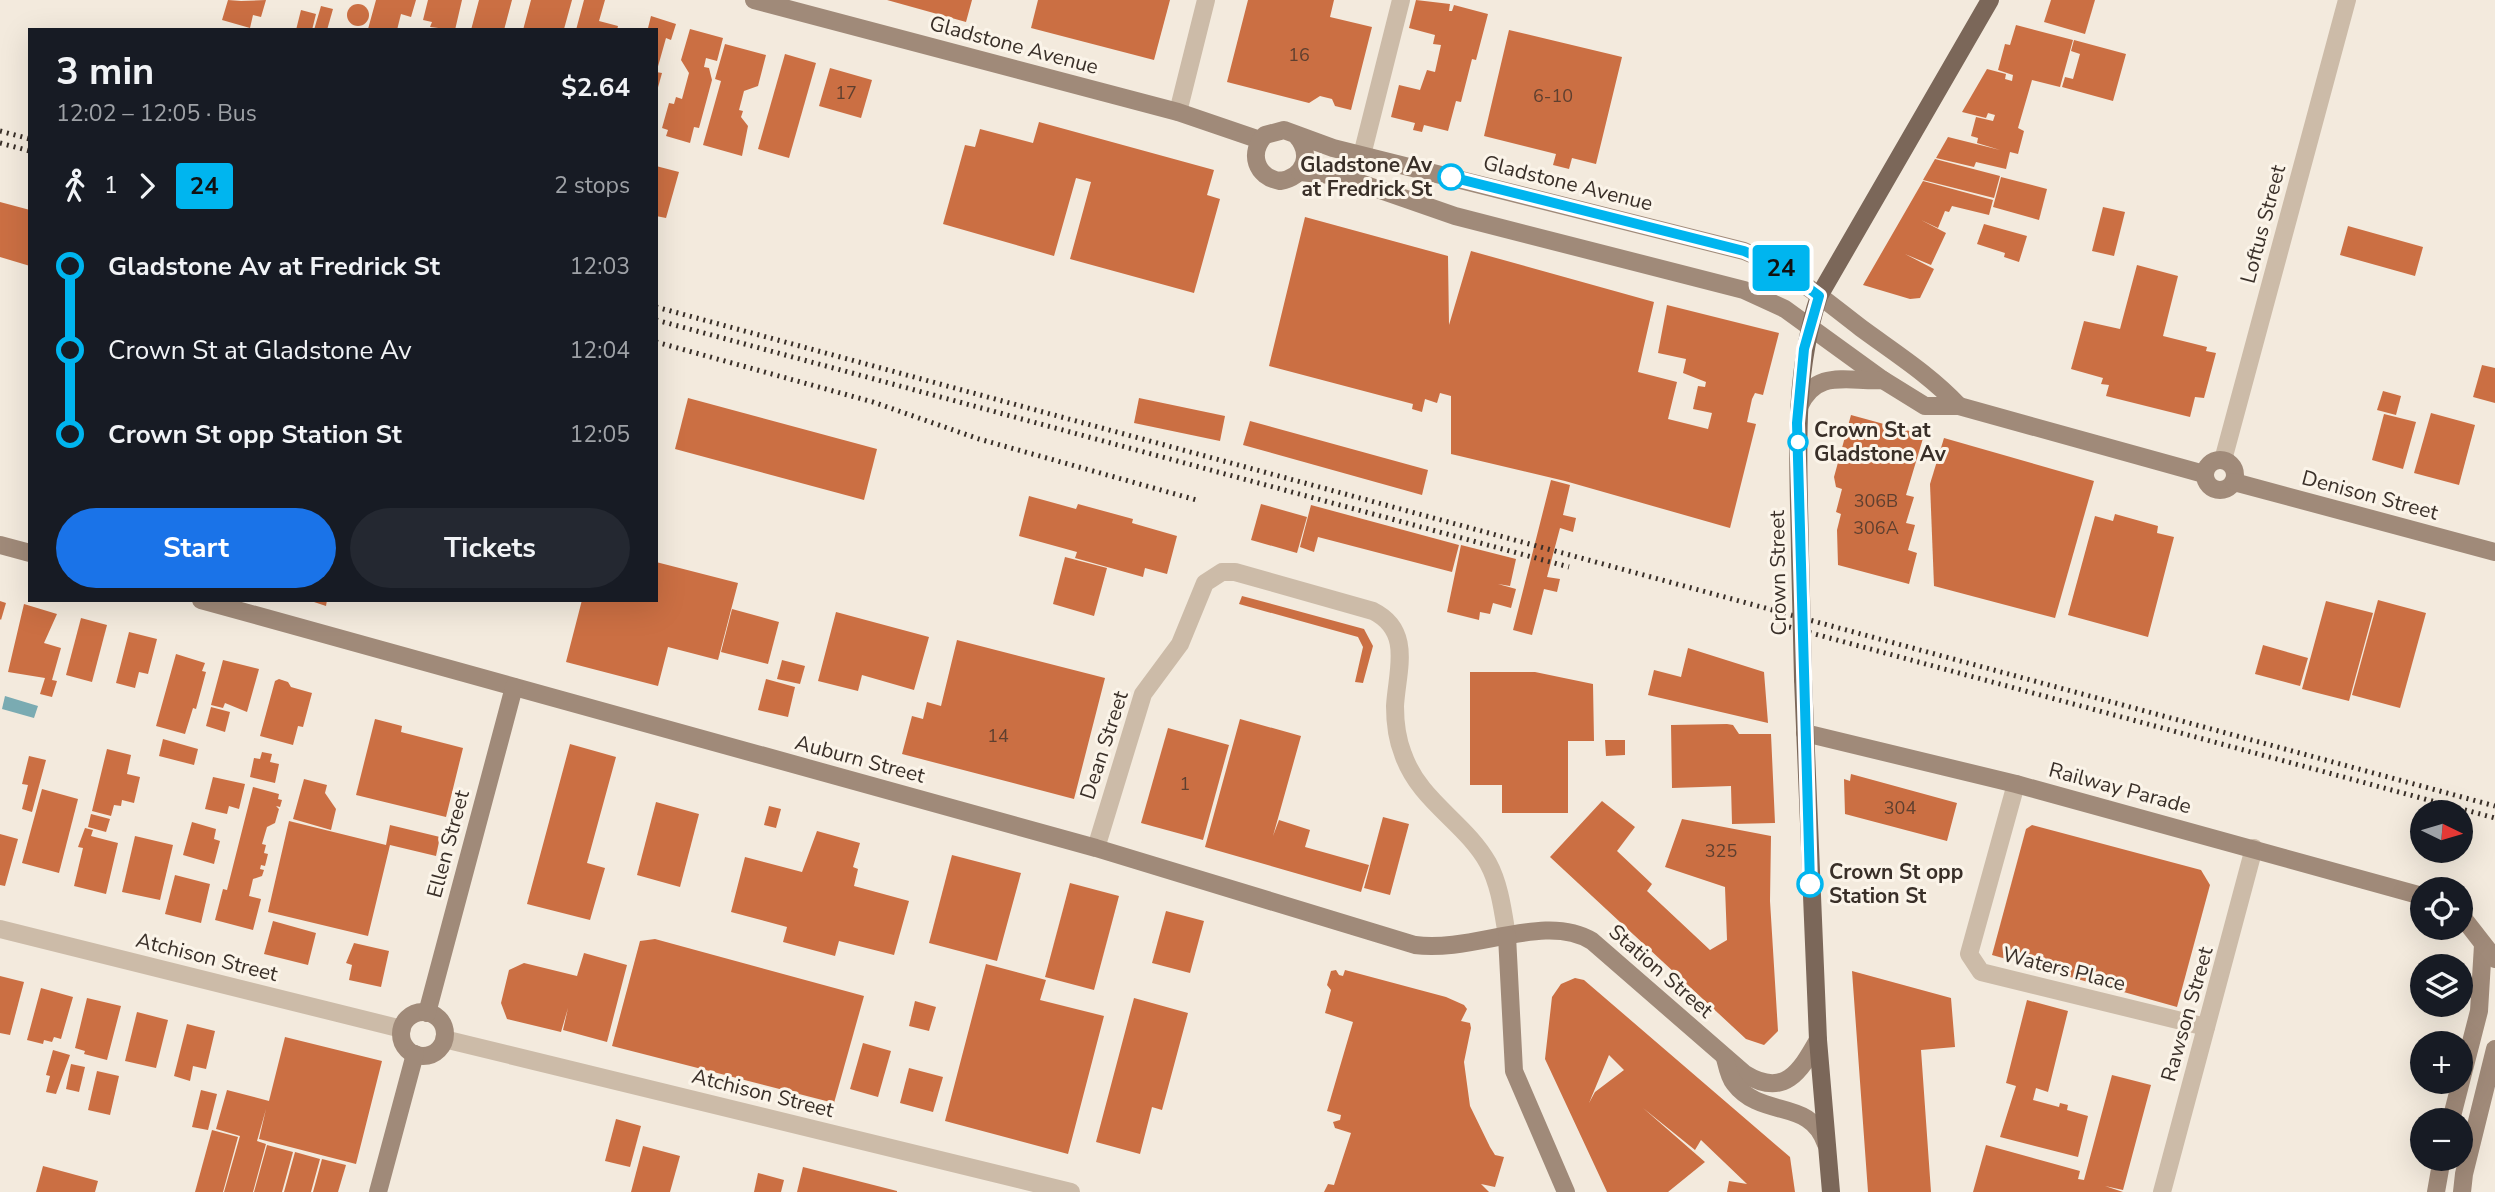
<!DOCTYPE html>
<meta charset="utf-8">
<style>
body{margin:0;font-family:"Nunito Sans",sans-serif;background:#242831;color:#f1f3f6;height:100vh;display:flex;flex-direction:column;font-size:26px;white-space:nowrap}
*{box-sizing:border-box;margin:0}
p{font-size:23px;color:#9ea1a6}
.icon{flex:none;width:38px;height:38px;fill:none;stroke:currentColor;stroke-width:2;stroke-linecap:round;stroke-linejoin:round}
.map{position:relative;flex:1;overflow:hidden}
.drawer{position:absolute;left:28px;top:28px;width:630px;height:574px;display:flex;flex-direction:column;background:#171b24;border-radius:0px;box-shadow:0 7px 28px #0002}
.drawer>*{flex:none}
.badge{padding:0 14px;border-radius:5px;font-size:24px;line-height:46px}
.needle{width:46px;rotate:95deg}
.fabs{position:absolute;left:2410px;top:800px;display:grid;gap:14px}
.fabs a{display:grid;place-items:center;width:63px;height:63px;border-radius:50%;background:#171b24;box-shadow:0 7px 28px #0002;font-size:35px}
.map>.badge{position:absolute;translate:-50% -50%;box-shadow:0 0 0 4px #fff}
.legs{display:flex;align-items:center;gap:10px;height:77px;padding:0 28px;font-size:23px}
.legs p{margin-inline-start:auto}
.head{display:flex;align-items:center;justify-content:space-between;height:119px;padding:0 28px}
h1{font-size:38px;font-weight:700;line-height:52px}
.cta{display:flex;gap:14px;margin-top:auto;padding:14px 28px}
.cta a{flex:1;height:80px;border-radius:42px;background:#1a73e8;color:#fff;font-size:28px;font-weight:700;line-height:80px;text-align:center}
.cta a+a{background:#242831;color:#f1f3f6}
ul{padding:0 28px;list-style:none}
li{display:flex;align-items:center;gap:24px;height:84px;font-size:26px}
li i{display:grid;place-items:center;width:10px;height:100%;margin:0 9px;background:currentColor}
li i::after{content:'';width:18px;height:18px;margin:-9px;border:5px solid;border-radius:50%;background:#171b24}
li p{margin-inline-start:auto}
li:first-child i{background:linear-gradient(#0000 50%,currentColor 0)}
li:last-child i{background:linear-gradient(currentColor 50%,#0000 0)}
.map>svg:first-child{display:block}
.water{fill:#7aabb2}
.building{fill:#cb6f43;fill-rule:evenodd}
.lines{fill:none;stroke-linecap:round;stroke-linejoin:round}
.street{stroke:#ccbba8;stroke-width:18}
.secondary{stroke:#a08a79;stroke-width:18}
.primary{stroke:#7b6759;stroke-width:18}
.rail{stroke:#392f28;stroke-width:5;stroke-dasharray:2 5;stroke-linecap:butt}
.primary-bridge{stroke:#7b6759;stroke-width:18}
.line-1-casing{stroke:#fff;stroke-width:16}
.line-1{stroke:#00b5ef;stroke-width:10}
.stop-1-dot{fill:#fff;stroke:#00b5ef;stroke-width:3.5}
.labels{text-anchor:middle;dominant-baseline:central;stroke-width:6;stroke-linejoin:round;paint-order:stroke}
.number-label{font-size:18px;fill:#5e3f2f}
.street-label{font-size:21px;fill:#392f28;stroke:#fbf4e9}
.stop-label{font-size:21px;font-weight:bold;fill:#392f28;stroke:#fbf4e9;text-anchor:start}
</style>
<div class="map">
<svg width="2495" height="1192" viewBox="0 0 2495 1192">
<rect width="100%" height="100%" fill="#f3eadd"/>
<!-- water -->
<path class="water" d="M5,696l33,10 -4,12 -32,-9z"/>
<!-- building -->
<g class="building">
<path d="M228,0l13,1 25,-1 -5,17 -8,-2 -3,13 -28,-8z"/>
<path d="M376,0h40l-5,17 -10,-3 -4,16h-26l-3,-1z"/>
<path d="M428,0h34l-7,30 -25,-3 2,-5 -9,-2z"/>
<path d="M479,0h33l-8,30h-33z"/>
<path d="M531,0h41l-8,29 -41,1z"/>
<path d="M584,0h21l-6,21 19,5 -1,4h-41z"/>
<path d="M887,0h85l-6,22z"/>
<path d="M1038,0h132l-16,60 -123,-32z"/>
<path d="M1248,0h86l-4,17 42,10 -21,83 -16,-4 -3,-7 -12,-3 -11,7 -82,-21z"/>
<path d="M1416,0l34,4 -1,7h3l2,-6 34,9 -12,46 -4,-1 -11,43 -5,-1 -8,30 -24,-6 -2,7 -9,-2 2,-7 -24,-6 8,-32 21,5 7,-20 8,2 6,-27 -8,-1 2,-9 -26,-7z"/>
<path d="M2051,0h44l-10,34 -41,-12z"/>
<circle cx="358" cy="15" r="11"/>
<path d="M321,6l12,3 -6,21h-13z"/>
<path d="M301,10l15,4 -4,16h-16z"/>
<path d="M651,16l25,8 -5,16 -5,-2 -9,32 -1,-40h-13l5,-2z"/>
<path d="M2016,25l57,15 -13,47 -28,-7 -14,48 6,3 -6,23 -8,-2 -4,17 -30,-7 -2,5 -38,-9 12,-21 52,13 -23,-7 1,-5 -7,-2 5,-19 17,4 2,-6 -7,-2 -2,5 -24,-6 25,-43 19,5 -1,5 7,2 1,-6 -15,-5 7,-26 5,1z"/>
<path d="M690,29l33,9 -6,23 -11,-3 -2,9 5,1 3,12 -13,48 -5,-1 -4,16 -24,-7 2,-6 -6,-2 7,-25 5,1 2,-7 6,2 7,-26 -8,-13z"/>
<path d="M1509,30l113,27 -26,107 -24,-6 -3,11 -16,-4 3,-11 -72,-18z"/>
<path d="M2074,40l52,14 -13,47 -51,-14 3,-10 8,2 7,-25 -9,-3z"/>
<path d="M725,44l41,11 -8,31 -14,5 -5,19 4,1 -2,6 7,9 -6,30 -39,-11 18,-64 -6,-2z"/>
<path d="M785,54l31,9 -27,95 -31,-9z"/>
<path d="M830,68l42,12 -11,38 -42,-12z"/>
<path d="M656,72l6,1 -5,18h-1z"/>
<path d="M1039,122l175,48 -7,25 13,4 -26,94 -124,-34 21,-77 -15,-4 -22,78 -111,-32 22,-79 10,2 5,-18 53,14z"/>
<path d="M1935,159l65,17 -6,22 -71,-18z"/>
<path d="M656,166l23,6 -13,46 -10,-2z"/>
<path d="M2001,177l46,12 -8,31 -46,-13z"/>
<path d="M1923,181l70,19 -4,15 -37,-9 -3,6 -4,-1 -7,17 -17,-8 25,13 -15,32 -26,-11 29,15 -14,29 -10,1 -47,-14z"/>
<path d="M0,202l30,8v56l-30,-9z"/>
<path d="M2103,207l22,5 -11,44 -22,-5z"/>
<path d="M1305,217l143,39 1,69 22,-74 183,51 -16,70 39,10 -9,37 40,10 4,-16 -19,-4 5,-23 7,1 1,-5 -23,-9 3,-14 -28,-6 9,-48 112,28 -16,62 -8,-2 -3,6 -5,23 9,2 -26,104 -165,-47 -114,-27v-58l-11,-3 -3,10 -12,-4 -3,13 -10,-3 1,-5 -144,-38z"/>
<path d="M1984,224l43,12 -8,26 -15,-5 1,-4 -28,-9z"/>
<path d="M2348,226l75,21 -8,29 -75,-21z"/>
<path d="M2137,265l41,11 -15,60 44,11 -1,4 10,2 -12,45 -9,-1 -5,20 -84,-21 3,-11 -8,-1 2,-6 -32,-9 13,-48 36,8z"/>
<path d="M2482,365l13,3v35l-22,-6z"/>
<path d="M2383,391l18,5 -5,19 -19,-5z"/>
<path d="M688,398l189,51 -13,51 -189,-51z"/>
<path d="M1139,398l86,18 -5,25 -86,-18z"/>
<path d="M2431,413l44,12 -16,60 -45,-12z"/>
<path d="M2384,414l32,8 -13,47 -31,-9z"/>
<path d="M1851,415l73,20 -18,60 8,2 -8,26 9,2 -7,25 9,3 -8,31 -71,-19 -1,-35 4,-16 -5,-2 6,-23 -6,-2 -2,-10z"/>
<path d="M1250,421l178,49 -6,25 -179,-50z"/>
<path d="M1944,438l150,43 -39,137 -121,-32 -4,-102z"/>
<path d="M1551,480l19,5 -7,30 13,3 -3,14 -13,-4 -13,49 13,2 -3,13 -13,-3 -12,46 -19,-5z"/>
<path d="M1029,496l47,13 2,-5 55,15 -1,4 45,13 -10,38 -22,-6 -2,9 -68,-19 2,-6 -58,-16z"/>
<path d="M1261,504l46,13 -10,36 -46,-13z"/>
<path d="M1311,505l148,40 -7,27 -134,-35 -4,15 -14,-5z"/>
<path d="M2115,514l43,12 -1,7 17,4 -26,100 -80,-22 27,-99 18,5z"/>
<path d="M1461,545l55,14 -6,27 -12,-2 18,5 -5,19 -18,-5 -3,11 -10,-2 -1,8 -32,-8z"/>
<path d="M1065,557l42,11 -13,48 -41,-12z"/>
<path d="M656,562l82,21 -20,77 -50,-13 -10,39 -92,-24 16,-62h74z"/>
<path d="M1242,596l122,33 9,17 -10,37 -8,-1 8,-35 -5,-10 -119,-33z"/>
<path d="M308,600h19l-1,6z"/>
<path d="M2378,600l48,13 -26,95 -48,-13z"/>
<path d="M0,601l6,2 -5,17 -1,-1z"/>
<path d="M2326,601l47,12 -24,88 -47,-12z"/>
<path d="M24,604l33,10 -13,29 17,5 -9,32 5,1 -5,16 -12,-3 5,-16 -37,-6z"/>
<path d="M732,609l47,13 -11,42 -47,-12z"/>
<path d="M836,612l93,25 -15,53 -52,-15 -4,16 -40,-10z"/>
<path d="M81,618l26,7 -15,57 -26,-7z"/>
<path d="M129,632l28,7 -9,35 -9,-2 -4,16 -19,-5z"/>
<path d="M957,640l148,38 -31,121 -172,-45 10,-38 11,3 4,-17 14,4z"/>
<path d="M2263,645l45,13 -8,28 -45,-12z"/>
<path d="M1688,648l76,24 4,51 -120,-28 6,-25 27,7z"/>
<path d="M176,654l29,9 -3,8 4,1 -10,37 -3,-1 -8,26 -29,-8z"/>
<path d="M223,660l36,9 -12,43 -22,-9 -2,5 -12,-3z"/>
<path d="M782,660l23,6 -5,18 -23,-5z"/>
<path d="M1470,672h65l58,12 1,57h-26v72h-66v-28h-32z"/>
<path d="M279,679l9,3 3,5 21,6 -9,34 -5,-1 -5,19 -33,-9 15,-55z"/>
<path d="M766,679l29,8 -7,30 -30,-7z"/>
<path d="M211,707l19,5 -5,20 -19,-6z"/>
<path d="M375,719l27,7 -1,6 62,16 -17,69 -90,-22z"/>
<path d="M1240,719l61,17 -28,100 6,-16 31,10 -5,17 64,18 -8,27 -156,-45z"/>
<path d="M1727,724l6,1 6,9h32l4,89 -43,1 -1,-38 -59,2 -1,-63z"/>
<path d="M1168,728l61,17 -26,95 -62,-17z"/>
<path d="M163,739l35,10 -4,16 -35,-9z"/>
<path d="M1605,740h20v15l-19,1z"/>
<path d="M570,744l46,13 -29,106 18,5 -15,52 -63,-16z"/>
<path d="M107,749l24,6 -4,19 13,3 -6,26 -12,-3 -1,6 -7,-1 -3,11 -19,-5z"/>
<path d="M262,752l10,2 -2,8 9,2 -4,19 -25,-6 4,-19 6,1z"/>
<path d="M29,756l17,4 -14,52 -10,-3 6,-24 -6,-1z"/>
<path d="M1851,774l106,29 -10,38 -102,-27 -1,-35 6,2z"/>
<path d="M213,777l32,7 -6,25 -10,-3 -2,8 -22,-5z"/>
<path d="M304,779l23,6 -2,8 11,16 -5,21 -38,-11z"/>
<path d="M253,787l26,7 -1,5 4,1 -2,7 -4,-1 3,3 -4,14 -8,4 -5,17 4,1 -2,8 4,1 -3,12 -4,-1 -1,4 4,1 -2,6 -9,3 -4,17 12,3 -8,31 -38,-10 8,-31 4,1z"/>
<path d="M42,789l36,10 -19,74 -37,-10z"/>
<path d="M1602,801l33,26 -18,24 35,33 -5,7 63,59 17,-10 -2,-53 -60,-20 17,-48 89,17 -1,65 8,130 -14,14 -18,-6 -196,-182z"/>
<path d="M656,802l43,12 -19,73 -43,-12z"/>
<path d="M769,806l12,3 -5,19 -12,-3z"/>
<path d="M91,814l19,5 -4,13 -18,-5z"/>
<path d="M1383,817l26,7 -19,71 -26,-7z"/>
<path d="M289,821l97,24 4,-20 50,12 -4,19 -46,-11 -22,91 -100,-24z"/>
<path d="M192,822l24,7 -2,10 6,2 -6,23 -31,-9z"/>
<path d="M2032,825l169,45 9,15 -33,122 -185,-52 34,-126z"/>
<path d="M85,828l8,2 -2,6 27,7 -12,51 -32,-8 9,-38 -5,-1z"/>
<path d="M817,831l43,12 -7,24 5,2 -4,17 55,15 -15,54 -55,-14 -4,15 -52,-14 4,-15 -56,-15 14,-55 57,15z"/>
<path d="M0,834l18,5 -13,47 -5,-1z"/>
<path d="M135,836l38,9 -13,55 -38,-8z"/>
<path d="M952,855l69,18 -24,88 -68,-18z"/>
<path d="M175,875l35,9 -9,39 -36,-9z"/>
<path d="M1070,883l49,13 -25,94 -49,-13z"/>
<path d="M1166,911l38,10 -14,52 -38,-10z"/>
<path d="M273,921l43,12 -8,32 -44,-11z"/>
<path d="M655,939l209,57 -30,107 -222,-57 28,-105z"/>
<path d="M354,943l35,8 -8,36 -32,-7 3,-15 -6,-2z"/>
<path d="M584,953l43,12 -20,77 -44,-12 5,-22 -7,24 -54,-13 -6,-16 8,-33 15,-7 53,13z"/>
<path d="M986,964l60,16 -6,20 64,16 -36,138 -123,-33z"/>
<path d="M1336,970l3,5 4,1 2,-6 101,27 18,8 3,4 -6,12 9,2 1,5 -7,34 6,44 20,41 5,8 9,2 -9,30 -14,-3 8,8h-165l4,-8 6,1 17,-52 -16,-5 -2,-6 7,-2 1,-5 -14,-4 26,-89 -28,-9 6,-23 -4,-5 4,-14z"/>
<path d="M1852,971l99,27 4,49 -34,3 10,142h-63z"/>
<path d="M0,976l24,6 -14,53 -10,-2z"/>
<path d="M1575,978l9,2 206,177 5,35h-68l2,-11 18,3 -46,-44 -6,10 -52,-42 62,54 -37,30h-61l-62,-133 7,-62 9,-13zM1609,1055l15,15 -29,22 -6,11z"/>
<path d="M41,988l32,9 -12,42 -7,-2 -2,5 -8,-2 -1,4 -16,-4z"/>
<path d="M87,998l34,8 -14,54 -23,-6 1,-3 -10,-3z"/>
<path d="M1134,998l54,15 -26,97 -10,-3 -12,47 -44,-12z"/>
<path d="M2027,1000l41,11 -20,81 -12,-4 -3,12 26,7 1,-4 8,2 -1,5 21,6 -10,41 -78,-20 16,-51 -10,-3z"/>
<path d="M915,1001l21,6 -7,24 -20,-5z"/>
<path d="M137,1012l31,8 -12,48 -31,-7z"/>
<path d="M187,1024l28,7 -9,38 -13,-3 -3,15 -16,-5z"/>
<path d="M285,1037l97,24 -26,103 -97,-25 7,-30 -9,32 9,3 -13,48h-29l16,-56 -24,-7 11,-39 42,11z"/>
<path d="M863,1043l28,8 -13,46 -28,-8z"/>
<path d="M53,1050l17,5 -14,39 -10,-2 4,-16 -4,-1z"/>
<path d="M71,1064l14,3 -6,25 -13,-3z"/>
<path d="M909,1068l34,9 -10,35 -33,-9z"/>
<path d="M97,1071l22,5 -9,39 -22,-5z"/>
<path d="M2112,1075l39,10 -28,105 -18,-4 18,6h-150l13,-47 94,26 -2,8 6,1z"/>
<path d="M201,1090l16,4 -9,36 -16,-3z"/>
<path d="M616,1119l25,7 -11,41 -25,-6z"/>
<path d="M212,1130l26,7 -15,55h-28z"/>
<path d="M267,1145l26,7 -11,40h-28z"/>
<path d="M643,1146l37,10 -10,36h-39z"/>
<path d="M295,1152l25,7 -9,33h-27z"/>
<path d="M322,1159l24,6 -8,27h-25z"/>
<path d="M43,1166l55,15 -3,11h-59z"/>
<path d="M803,1167l94,24v1h-100z"/>
<path d="M758,1173l26,7 -3,12h-27z"/>
</g>
<g class="lines">
<!-- street -->
<g class="street">
<path d="M1178,112l28,-112"/>
<path d="M1345,177l17,-22 39,-155"/>
<path d="M2223,460l124,-460"/>
<path d="M2016,784l-47,170 12,18 225,55"/>
<path d="M1096,848l47,-154 37,-50 25,-61 17,-11h13l138,39c40,20 24,60 22,95 0,17 2,33 8,48 16,47 62,68 85,109 12,22 15,49 19,73"/>
<path d="M0,929l402,100"/>
<path d="M444,1039l627,153"/>
<path d="M2162,1192l92,-344"/>
</g>
<!-- secondary -->
<g class="secondary">
<path d="M754,0l424,112 82,28"/>
<path d="M1296,135c17,19 9,42 -16,46 -24,-4 -32,-28 -15,-46l19,-5 49,18 411,103c45,18 79,48 117,77 34,25 69,47 98,78"/>
<path d="M1300,172l40,4 115,40 289,74 41,19 98,71 42,26h34l245,68"/>
<path d="M1799,407c17,-39 49,-25 84,-27"/>
<circle cx="2220" cy="475" r="15"/>
<path d="M2234,482l261,70"/>
<path d="M0,545l30,8"/>
<path d="M201,600l895,248 319,97c59,8 130,-33 177,-4l153,133c39,24 55,-2 73,-34"/>
<path d="M1805,733l211,51 406,112"/>
<path d="M2460,914l35,45"/>
<path d="M1507,936l7,135 52,121"/>
<circle cx="423" cy="1034" r="22"/>
<path d="M427,1013l87,-326"/>
<path d="M1725,1058c2,8 4,19 9,25 28,37 76,14 92,61"/>
<path d="M2451,1120l28,-109 4,-66"/>
<path d="M378,1192l37,-138"/>
<path d="M2436,1192l6,-34"/>
<path d="M2462,1192l2,-18 31,-125"/>
</g>
<!-- primary -->
<g class="primary">
<path d="M1800,554c-1,-88 -9,-173 19,-258l171,-296"/>
<path d="M1803,679l15,361 13,152"/>
</g>
<!-- rail -->
<g class="rail">
<path d="M0,131l30,8"/>
<path d="M0,143l30,8"/>
<path d="M656,307l1839,499"/>
<path d="M656,320l913,247"/>
<path d="M656,342l217,60 106,37 221,62"/>
<path d="M1789,627l706,191"/>
</g>
<!-- primary-bridge -->
<path class="primary-bridge" d="M1800,554l3,125"/>
</g>
<g class="lines">
<defs>
<path id="line-1" d="M1451,177l293,74 36,16 39,29 -15,53 -7,74 13,461"/>
</defs>
<!-- line-1 casing -->
<use href="#line-1" class="line-1-casing"/>
<!-- line-1 -->
<use href="#line-1" class="line-1"/>
</g>
<!-- markers -->
<g class="stop-1-dot">
<circle cx="1451" cy="177" r="12"/>
<circle cx="1798" cy="442" r="9"/>
<circle cx="1810" cy="884" r="12"/>
</g>
<g class="labels">
<!-- number labels -->
<g class="number-label">
<text x="1299" y="55">16</text>
<text x="846" y="93">17</text>
<text x="1553" y="96">6-10</text>
<text x="1876" y="501">306B</text>
<text x="1876" y="528">306A</text>
<text x="998" y="736">14</text>
<text x="1185" y="784">1</text>
<text x="1900" y="808">304</text>
<text x="1721" y="851">325</text>
</g>
<!-- street labels -->
<g class="street-label">
<text transform="translate(1014 45) rotate(15)">Gladstone Avenue</text>
<text transform="translate(1568 183) rotate(14)">Gladstone Avenue</text>
<text transform="translate(2263 224) rotate(-75)">Loftus Street</text>
<text transform="translate(2370 495) rotate(15)">Denison Street</text>
<text transform="translate(1778 573) rotate(-91)">Crown Street</text>
<text transform="translate(1104 745) rotate(-72)">Dean Street</text>
<text transform="translate(860 759) rotate(15)">Auburn Street</text>
<text transform="translate(2120 788) rotate(15)">Railway Parade</text>
<text transform="translate(448 844) rotate(-75)">Ellen Street</text>
<text transform="translate(207 957) rotate(14)">Atchison Street</text>
<text transform="translate(2064 969) rotate(14)">Waters Place</text>
<text transform="translate(1661 971) rotate(41)">Station Street</text>
<text transform="translate(2187 1014) rotate(-74)">Rawson Street</text>
<text transform="translate(763 1093) rotate(14)">Atchison Street</text>
</g>
<!-- stop labels -->
<g class="stop-label">
<text x="1432" y="165" text-anchor="end">Gladstone Av<tspan x="1432" dy="24">at Fredrick St</tspan></text>
<text x="1814" y="430">Crown St at<tspan x="1814" dy="24">Gladstone Av</tspan></text>
<text x="1829" y="872">Crown St opp<tspan x="1829" dy="24">Station St</tspan></text>
</g>
</g>
</svg>
<div class="fabs">
<a><svg class="needle" viewBox="-14 -14 28 28"><path d="M0-13l5 13h-10z" fill="#e53935"/><path d="M0 13l5-13h-10z" fill="#9ea1a6"/></svg></a>
<a><svg class="icon" aria-label="locate" viewBox="0 0 24 24"><circle cx="12" cy="12" r="6"/><path d="M12 2v4M12 18v4M2 12h4M18 12h4"/></svg></a>
<a><svg class="icon" aria-label="layers" viewBox="0 0 24 24"><path d="M12 4l9 5-9 5-9-5zM3 14l9 5 9-5"/></svg></a>
<a>+</a>
<a>−</a>
</div>
<b class="badge" style="left:1781px;top:268px;background:#00b5ef;color:#111">24</b>
<section class="drawer">
<div class="head"><div><h1>3 min</h1><p>12:02 – 12:05 · Bus</p></div><b>$2.64</b></div>
<div class="legs"><svg class="icon" aria-label="walk" viewBox="0 0 24 24"><circle cx="13" cy="4" r="2"/><path d="M13 8l-2 6 4 7M11 14l-3 7M7 12l3-4h3l4 4"/></svg>1<svg class="icon" aria-label="forward" viewBox="0 0 24 24"><path d="M9 5l7 7-7 7"/></svg><b class="badge" style="background:#00b5ef;color:#111">24</b><p>2 stops</p></div>
<ul>
<li><i style="color:#00b5ef"></i><b>Gladstone Av at Fredrick St</b><p>12:03</p></li>
<li><i style="color:#00b5ef"></i><span>Crown St at Gladstone Av</span><p>12:04</p></li>
<li><i style="color:#00b5ef"></i><b>Crown St opp Station St</b><p>12:05</p></li>
</ul>
<div class="cta"><a>Start</a><a>Tickets</a></div>
</section>
</div>
